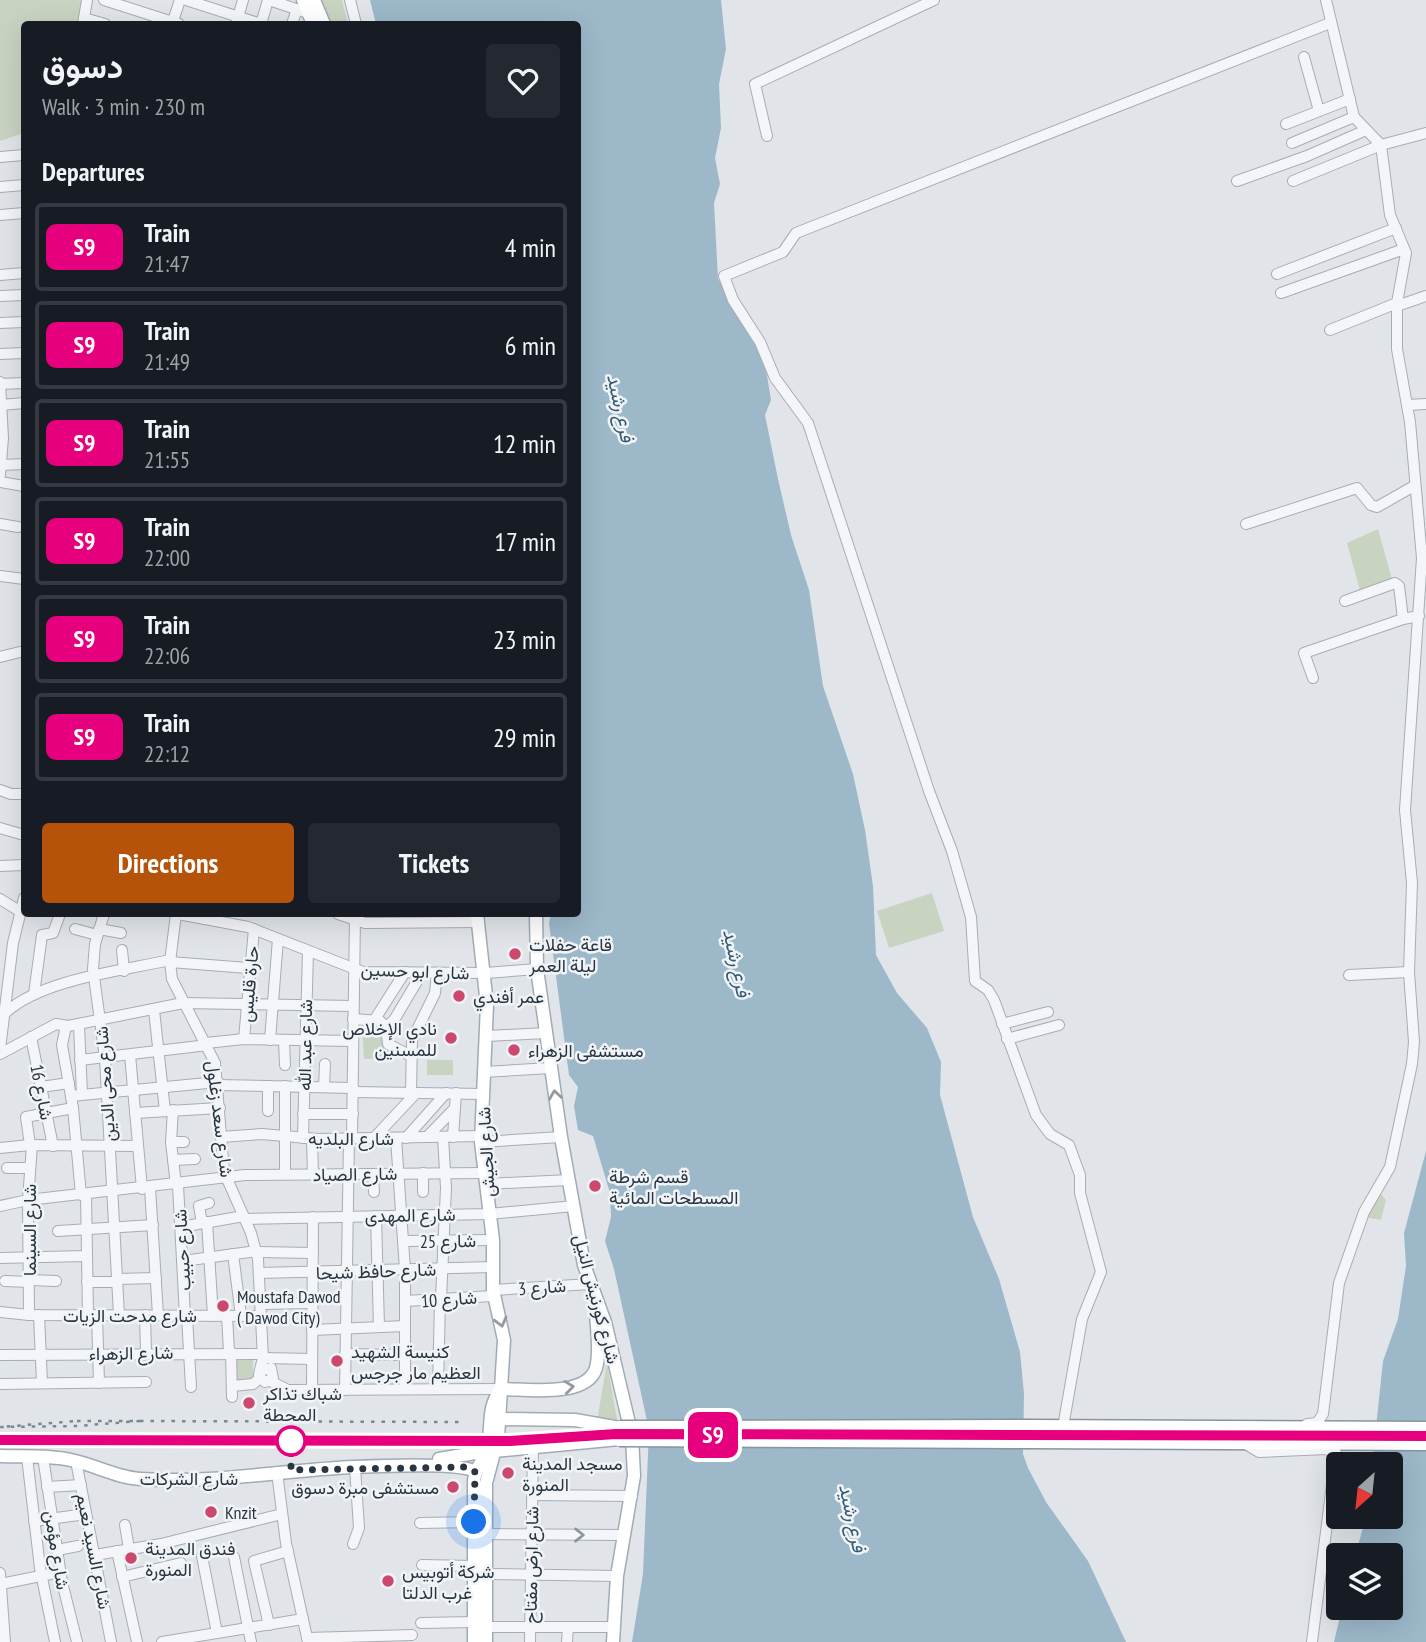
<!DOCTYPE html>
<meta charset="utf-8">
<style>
body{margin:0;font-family:"PT Sans Narrow",Vazirmatn,sans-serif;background:#242831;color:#f1f3f6;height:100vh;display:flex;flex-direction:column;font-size:26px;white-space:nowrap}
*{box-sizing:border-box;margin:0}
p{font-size:23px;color:#9ea1a6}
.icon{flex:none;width:38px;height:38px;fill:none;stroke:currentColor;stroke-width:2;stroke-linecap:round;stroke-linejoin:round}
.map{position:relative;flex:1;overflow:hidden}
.side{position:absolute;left:21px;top:21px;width:560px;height:896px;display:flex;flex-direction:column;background:#171b24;border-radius:7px;box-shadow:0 7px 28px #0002}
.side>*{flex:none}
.badge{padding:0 14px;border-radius:10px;font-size:24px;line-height:46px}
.needle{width:46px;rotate:207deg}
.fabs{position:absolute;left:1326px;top:1452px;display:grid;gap:14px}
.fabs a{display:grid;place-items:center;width:77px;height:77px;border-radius:7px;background:#171b24;box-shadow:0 7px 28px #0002;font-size:35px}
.you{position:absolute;width:35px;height:35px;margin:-18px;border:5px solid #fff;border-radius:50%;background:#1a73e8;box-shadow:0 0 0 10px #1a73e833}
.map>.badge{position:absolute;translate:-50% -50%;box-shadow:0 0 0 4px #fff}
h2{padding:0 21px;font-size:26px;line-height:63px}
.round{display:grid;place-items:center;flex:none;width:74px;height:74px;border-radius:7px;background:#242831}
.head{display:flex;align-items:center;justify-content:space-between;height:119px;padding:0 21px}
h1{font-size:33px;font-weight:700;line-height:52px}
.primary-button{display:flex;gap:14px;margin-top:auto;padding:14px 21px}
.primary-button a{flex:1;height:80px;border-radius:7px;background:#b45309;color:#fff;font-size:28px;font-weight:700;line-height:80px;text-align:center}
.primary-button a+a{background:#242831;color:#f1f3f6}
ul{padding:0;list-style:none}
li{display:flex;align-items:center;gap:21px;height:88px;margin:0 14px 10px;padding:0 7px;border:4px solid #363941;border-radius:7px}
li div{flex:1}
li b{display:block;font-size:26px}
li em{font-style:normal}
li .badge{min-width:77px;font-weight:700;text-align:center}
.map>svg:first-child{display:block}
.green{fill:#c9d3c2}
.water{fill:#9cb8c9}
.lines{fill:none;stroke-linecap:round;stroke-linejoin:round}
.minor-casing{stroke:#a6adb3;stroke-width:12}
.major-casing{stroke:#a0abb5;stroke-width:15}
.highway-casing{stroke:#8895a0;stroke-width:17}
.minor{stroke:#f4f5f8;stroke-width:10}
.major{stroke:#fff;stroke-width:12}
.highway{stroke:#fff;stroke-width:14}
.rail{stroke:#7a8793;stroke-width:2.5;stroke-dasharray:3.5 7;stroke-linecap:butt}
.highway-bridge-casing{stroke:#8895a0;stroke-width:17;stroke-linecap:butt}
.highway-bridge{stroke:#fff;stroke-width:14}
.oneway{stroke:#949aa0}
.oneway2{stroke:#8e959c}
.line-casing{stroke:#fff;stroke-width:16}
.line{stroke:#e6007e;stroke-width:10}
.walk{stroke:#293541;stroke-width:7;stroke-dasharray:0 12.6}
.poi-dot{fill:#cc486d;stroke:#f0f4f7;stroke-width:2.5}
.stop-dot{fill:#fff;stroke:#e6007e;stroke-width:3.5}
.labels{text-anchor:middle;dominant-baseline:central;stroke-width:5;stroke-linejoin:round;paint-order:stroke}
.poi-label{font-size:18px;fill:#293541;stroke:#f0f4f7;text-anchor:start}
.street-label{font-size:18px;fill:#293541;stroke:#f0f4f7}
.water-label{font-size:19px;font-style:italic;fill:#345974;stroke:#f0f4f7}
</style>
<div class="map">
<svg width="1426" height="1642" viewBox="0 0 1426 1642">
<rect width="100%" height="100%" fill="#e1e5e9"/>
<!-- green -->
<g class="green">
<path d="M0,0h84l-4,24h-56v109l-24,8z"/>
<path d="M320,0h22l6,24h-18z"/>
<path d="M1378,529l15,54 -32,11 -14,-51z"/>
<path d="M932,893l12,38 -55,17 -12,-37z"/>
<path d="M376,1023l8,8 -1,16 22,11 -41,1 -2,-35z"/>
<rect x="427" y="1060" width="26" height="15"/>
<path d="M1380,1193l6,7 -5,20 -16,-3z"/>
<rect x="233" y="1360" width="20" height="21"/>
<path d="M607,1362l11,63 -21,-4z"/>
</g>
<!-- water -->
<g class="water">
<path d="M370,0h351l5,49 -7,35 2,44 -6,30 5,26 -6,19 4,76 37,55 12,41 4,25 -6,15 13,64 13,56 18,55 14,96 30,88 12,56 8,56 3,69 21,38 30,35 14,34 -1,33 33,122 26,62 21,73 4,42 -1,60 5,14 18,34 42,59 38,81h-494l11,-68 6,-144 -35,-161 -9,-28 6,-24 -1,-24 -17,-57 -15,-6 -4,-24 4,-19 -9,-12 -20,-152 2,-9h27v-890h-202z"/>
<path d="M1426,1151v491h-92l8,-34h49v-52h-36l11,-39h25v-52h-19l11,-104 15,-42 8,-53 -2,-33z"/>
</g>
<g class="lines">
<defs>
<g id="minor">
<path d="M104,0l75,24"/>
<path d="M186,0l75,24"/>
<path d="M269,0l39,13"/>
<path d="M350,0l6,24"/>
<path d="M84,18l21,6"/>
<path d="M83,24l4,-24"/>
<path d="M172,24l8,-24"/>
<path d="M236,24l7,-24"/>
<path d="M261,24l7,-24"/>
<path d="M292,24l5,-15"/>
<path d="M1304,57l15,54"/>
<path d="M1286,124l64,-25"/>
<path d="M767,136l-12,-52 179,-84"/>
<path d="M1292,143l62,-26"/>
<path d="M0,157l24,-2"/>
<path d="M1237,181l70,-25 59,-26"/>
<path d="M1293,181l88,-36 45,-12"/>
<path d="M0,187l24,-2"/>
<path d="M0,215l24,-2"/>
<path d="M1277,274l119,-46"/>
<path d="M0,275l24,-2"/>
<path d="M1281,293l123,-44"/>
<path d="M0,296l24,-1"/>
<path d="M1397,306l29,-10"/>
<path d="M0,323l24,-1"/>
<path d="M1330,330l67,-27"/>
<path d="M0,354l24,-1"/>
<path d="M0,382l3,56 -3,37"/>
<path d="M0,384l24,-1"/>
<path d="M1,405l23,-2"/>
<path d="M1407,405l19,-1"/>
<path d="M2,465l22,-1"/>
<path d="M0,482l24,4"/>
<path d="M0,524l18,3"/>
<path d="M1246,524l111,-36 14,17 6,2 37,-21"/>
<path d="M0,576l24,3"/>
<path d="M1345,601l50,-18 4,3 4,33"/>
<path d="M0,657l24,-6"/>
<path d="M1313,678l-9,-25 99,-34 16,-3"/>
<path d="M0,790l11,4h13"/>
<path d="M0,828l24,7"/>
<path d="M0,866l24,-1"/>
<path d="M0,899l21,13"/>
<path d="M104,914l-9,30 -2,25 12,89 14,257"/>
<path d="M176,914l-6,48 2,17 43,84 9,109 27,61 7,26 5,99c-1,6 -4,12 -4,18l6,6 8,-3 -2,-11 -11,3"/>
<path d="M178,914l70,13 115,45 123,1 51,-4"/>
<path d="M338,914l27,9 114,-1"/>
<path d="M75,929l22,6"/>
<path d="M99,929l22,4"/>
<path d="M122,950l2,21"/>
<path d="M170,962l78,6"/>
<path d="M1349,975l60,-3"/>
<path d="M34,994l8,-59 11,-2 7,-19"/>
<path d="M154,1010l11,101"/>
<path d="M5,1013c37,-34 116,-42 165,-53"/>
<path d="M353,1019l27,2 6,6 2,17 23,12"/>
<path d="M375,1019l30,-47"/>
<path d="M1002,1024l46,-12"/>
<path d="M79,1025l3,70"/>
<path d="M66,1026l-4,19 11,63 8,87"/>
<path d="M386,1027l8,-7 28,-47"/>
<path d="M487,1036l59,-3"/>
<path d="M31,1037l22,109"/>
<path d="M244,1039l10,-110"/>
<path d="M1007,1039l52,-14"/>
<path d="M270,1040l8,-101"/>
<path d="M284,1040l1,25"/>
<path d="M206,1043l38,-4 109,2"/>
<path d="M0,1049l13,-106 11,-45"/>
<path d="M0,1054l56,-30 12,2 115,-23 170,3"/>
<path d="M130,1055l12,134"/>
<path d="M80,1060l128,-15"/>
<path d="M484,1072l67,-4"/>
<path d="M218,1085l135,3"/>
<path d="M41,1087l28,-4"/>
<path d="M324,1087l1,-23"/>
<path d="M353,1092l130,2"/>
<path d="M411,1093l1,-53 23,-47 2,-20"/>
<path d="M71,1096l147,-14"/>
<path d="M173,1110l-2,32 5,43"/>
<path d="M268,1111v-25"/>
<path d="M135,1113l85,-5"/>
<path d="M303,1114h50"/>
<path d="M221,1137l41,-3 56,5 163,-3"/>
<path d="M427,1137l28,-29"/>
<path d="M453,1137l3,-44"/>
<path d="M303,1138l5,-187"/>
<path d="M352,1138l3,-224"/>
<path d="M374,1138l42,-45"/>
<path d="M396,1138l9,132v119"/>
<path d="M406,1138l40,-45"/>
<path d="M312,1139l1,35"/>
<path d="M171,1142h13"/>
<path d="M481,1142l80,-5"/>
<path d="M30,1145l-4,-28 47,-9"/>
<path d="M0,1148l30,-3 108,1"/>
<path d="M173,1160l22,-1"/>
<path d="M7,1168h23"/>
<path d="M423,1173v19"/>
<path d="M285,1174v-88"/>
<path d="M373,1174l1,18"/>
<path d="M486,1184l83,-4"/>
<path d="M178,1185l7,131"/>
<path d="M150,1188l8,127"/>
<path d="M86,1194l2,121"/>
<path d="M0,1206l28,-6 217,-25 240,-2"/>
<path d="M376,1216l3,111"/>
<path d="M245,1219l244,-5 85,-8"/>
<path d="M207,1222l6,94"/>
<path d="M202,1223l-3,-17 10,-3"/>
<path d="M181,1227l63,-11"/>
<path d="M58,1231l95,-6"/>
<path d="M403,1241l90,-1"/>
<path d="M257,1252l56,1"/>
<path d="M233,1254l8,62"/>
<path d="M0,1258l86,-2"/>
<path d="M183,1261l74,-10"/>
<path d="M259,1273l234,-6"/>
<path d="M117,1279l39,-1"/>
<path d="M29,1280l27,1"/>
<path d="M5,1281l24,1"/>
<path d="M87,1282h30"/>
<path d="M493,1290l98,-6"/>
<path d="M441,1299l5,-111 -3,-51"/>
<path d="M405,1301l88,-5"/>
<path d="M260,1304l52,-1"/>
<path d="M0,1312l29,3 232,1"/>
<path d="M29,1315l-1,-115 4,-55"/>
<path d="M39,1315l3,68"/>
<path d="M97,1315l2,68"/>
<path d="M145,1315l1,38"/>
<path d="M187,1316l4,71"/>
<path d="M227,1316l2,36"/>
<path d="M312,1330l93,-4"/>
<path d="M231,1352l1,45"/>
<path d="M345,1354l60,1"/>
<path d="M0,1355l262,-1"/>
<path d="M263,1358l49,1"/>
<path d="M270,1381l18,9 213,-1"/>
<path d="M0,1384l146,-2"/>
<path d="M232,1386l21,-2 7,-6"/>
<path d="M438,1389l2,-90"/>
<path d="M312,1390l1,-173"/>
<path d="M345,1390l4,-251"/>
<path d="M1307,1424l10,-1 6,-9 16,-131 25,-71 26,-45 22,-103 2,-22 -5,-70 3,-89 -7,-73 17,-252 -12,-136 -13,-73v-46l9,-50 -16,-38 -9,-70 -27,-28 -28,-117"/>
<path d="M1063,1427l19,-108 19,-47 -21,-79v-18l-11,-30 -19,-11 -14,-19 -42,-115 -6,-10 -13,-9 -4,-64 -19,-66 -23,-60 -121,-368 -33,-45 -15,-36 -27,-42 -9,-24 59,-24 13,-19 534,-210"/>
<path d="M1242,1442l17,10 67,-3 10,4 -24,189"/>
<path d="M27,1457l13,111 15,74"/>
<path d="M43,1457l19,125 15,60"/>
<path d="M76,1461l35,181"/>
<path d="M277,1472l9,71 22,99"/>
<path d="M47,1487l34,-2"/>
<path d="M532,1495l100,1"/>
<path d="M34,1521l52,-7"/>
<path d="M420,1523l54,-1"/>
<path d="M125,1525l4,24"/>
<path d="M486,1534l138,1"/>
<path d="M353,1544l6,-16 -4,-61"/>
<path d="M57,1550l21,-4"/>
<path d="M117,1551l20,91"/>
<path d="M95,1555l66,-11 121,-30"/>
<path d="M202,1556l15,77"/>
<path d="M234,1557l17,85"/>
<path d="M422,1565l52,1"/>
<path d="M0,1573l5,69"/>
<path d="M486,1574l131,2"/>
<path d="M122,1577l59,-14"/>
<path d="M1,1584l59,-12"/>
<path d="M421,1623l53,-1"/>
<path d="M269,1625l-15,-64 34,-10"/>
<path d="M486,1627h128"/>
<path d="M307,1638l105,-3"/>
<path d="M162,1642l141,-23"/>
<path d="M530,1642l3,-196"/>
<path d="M567,1642l1,-15"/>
</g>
<g id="major">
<path d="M303,0l10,24"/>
<path d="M314,0l10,24"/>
<path d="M477,914l10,91 -6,137 12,98v50l11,50 -6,98 -12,45v159"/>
<path d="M536,914l1,55 24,168 23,128 21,57 27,114 2,40 -17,100 -4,66"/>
<path d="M501,1389c26,0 86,9 95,-21 5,-18 0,-42 0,-60"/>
<path d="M499,1419l76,1 45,8"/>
<path d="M495,1451l124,-12"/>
<path d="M0,1456c24,1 51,-1 75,5 22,5 43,17 66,18 72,5 142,-9 213,-12 22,-1 109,-5 122,5"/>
<path d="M439,1459l48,-8"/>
<path d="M474,1642v-162c2,-12 10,-21 13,-31 6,-23 -1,-40 14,-60"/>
</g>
<g id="highway">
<path d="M1028,1427l398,2"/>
<path d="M1028,1441l398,2"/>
</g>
</defs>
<!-- minor casing -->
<use href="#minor" class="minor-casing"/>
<!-- major casing -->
<use href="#major" class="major-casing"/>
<!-- highway casing -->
<use href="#highway" class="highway-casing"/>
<!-- minor -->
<use href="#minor" class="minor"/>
<!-- major -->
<use href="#major" class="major"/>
<!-- highway -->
<use href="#highway" class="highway"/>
<!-- rail -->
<g class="rail">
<path d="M77,1421h63l-63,5 -77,1z"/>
<path d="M140,1421l321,1"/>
<path d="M0,1437l1426,-1"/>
</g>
<defs>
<g id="highway-bridge">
<path d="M620,1428l408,-1"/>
<path d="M619,1439l409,2"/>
</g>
</defs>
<!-- highway-bridge casing -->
<use href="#highway-bridge" class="highway-bridge-casing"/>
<!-- highway-bridge -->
<use href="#highway-bridge" class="highway-bridge"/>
</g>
<!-- one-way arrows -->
<defs><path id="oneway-chevron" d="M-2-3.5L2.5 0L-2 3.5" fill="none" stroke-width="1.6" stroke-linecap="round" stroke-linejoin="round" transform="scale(1.75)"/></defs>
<g class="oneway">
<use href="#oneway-chevron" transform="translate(555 1095) rotate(-98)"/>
<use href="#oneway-chevron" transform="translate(501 1322) rotate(75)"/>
<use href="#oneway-chevron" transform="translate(569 1387) rotate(-7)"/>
</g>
<use class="oneway2" href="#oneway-chevron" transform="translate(579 1535)"/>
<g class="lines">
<defs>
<path id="line" d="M0,1440l510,1 106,-7 810,2"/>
</defs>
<!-- line casing -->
<use href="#line" class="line-casing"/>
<!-- line -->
<use href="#line" class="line"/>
<!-- walk -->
<path class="walk" d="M291,1441v29l176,-3 8,5 -1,50"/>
</g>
<!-- markers -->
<g class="poi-dot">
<circle cx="515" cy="954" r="7"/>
<circle cx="459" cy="996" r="7"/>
<circle cx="451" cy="1038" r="7"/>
<circle cx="514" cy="1050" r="7"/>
<circle cx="595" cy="1186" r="7"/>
<circle cx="223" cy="1306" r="7"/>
<circle cx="337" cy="1361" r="7"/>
<circle cx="249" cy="1403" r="7"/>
<circle cx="508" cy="1473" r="7"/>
<circle cx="453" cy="1487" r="7"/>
<circle cx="211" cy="1512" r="7"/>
<circle cx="131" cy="1558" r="7"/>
<circle cx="388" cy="1581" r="7"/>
</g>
<circle class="stop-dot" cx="291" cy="1441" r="14"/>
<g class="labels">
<!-- poi labels -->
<g class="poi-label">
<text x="529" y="944">قاعة حفلات<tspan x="529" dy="21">ليلة العمر</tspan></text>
<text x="473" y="996">عمر أفندي</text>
<text x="437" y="1028" text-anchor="end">نادي الإخلاص<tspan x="437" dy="21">للمسنين</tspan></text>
<text x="528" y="1050">مستشفى الزهراء</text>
<text x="609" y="1176">قسم شرطة<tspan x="609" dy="21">المسطحات المائية</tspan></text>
<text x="237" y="1296">Moustafa Dawod<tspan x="237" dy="21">( Dawod City)</tspan></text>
<text x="351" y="1351">كنيسة الشهيد<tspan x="351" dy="21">العظيم مار جرجس</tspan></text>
<text x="263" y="1393">شباك تذاكر<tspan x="263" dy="21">المحطة</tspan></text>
<text x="522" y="1463">مسجد المدينة<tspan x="522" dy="21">المنورة</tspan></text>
<text x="439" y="1487" text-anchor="end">مستشفى مبرة دسوق</text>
<text x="225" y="1512">Knzit</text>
<text x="145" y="1548">فندق المدينة<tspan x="145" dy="21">المنورة</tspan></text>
<text x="402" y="1571">شركة أتوبيس<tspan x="402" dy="21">غرب الدلتا</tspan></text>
</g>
<!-- street labels -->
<g class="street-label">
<text transform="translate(415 971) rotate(2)">شارع ابو حسين</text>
<text transform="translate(249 984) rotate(-85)">حارة قليس</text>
<text transform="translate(305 1045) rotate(-89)">شارع عبد الله</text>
<text transform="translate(105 1084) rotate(-94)">شارع محى الدين</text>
<text transform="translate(42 1092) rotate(79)">شارع 16</text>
<text transform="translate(220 1119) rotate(83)">شارع سعد زغلول</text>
<text x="351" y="1138">شارع البلديه</text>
<text transform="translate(486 1152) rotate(-93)">شارع الجيش</text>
<text transform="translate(355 1174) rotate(-1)">شارع الصياد</text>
<text transform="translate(410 1215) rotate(-1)">شارع المهدى</text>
<text transform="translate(29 1230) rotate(-90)">شارع السينما</text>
<text transform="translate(448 1241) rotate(-1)">شارع 25</text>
<text transform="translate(182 1250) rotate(-93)">شارع حبيب</text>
<text transform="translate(376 1271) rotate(-2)">شارع حافظ شيحا</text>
<text transform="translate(542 1287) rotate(-4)">شارع 3</text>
<text transform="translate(449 1299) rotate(-4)">شارع 10</text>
<text transform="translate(597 1299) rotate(75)">شارع كورنيش النيل</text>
<text x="130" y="1315">شارع مدحت الزيات</text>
<text transform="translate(131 1353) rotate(-1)">شارع الزهراء</text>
<text x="189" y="1478">شارع الشركات</text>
<text transform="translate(57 1550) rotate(81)">شارع مؤمن</text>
<text transform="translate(94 1551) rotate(79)">شارع السيد نعيم</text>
<text transform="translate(531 1565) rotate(-89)">شارع ارض مفتاح</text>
</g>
<!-- water labels -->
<g class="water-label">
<text transform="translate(621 408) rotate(78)">فرع رشيد</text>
<text transform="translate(737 963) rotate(78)">فرع رشيد</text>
<text transform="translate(853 1518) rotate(78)">فرع رشيد</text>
</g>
</g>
</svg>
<div class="fabs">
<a><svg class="needle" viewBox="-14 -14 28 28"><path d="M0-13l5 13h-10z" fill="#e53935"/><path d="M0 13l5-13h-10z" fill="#9ea1a6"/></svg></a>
<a><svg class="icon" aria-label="layers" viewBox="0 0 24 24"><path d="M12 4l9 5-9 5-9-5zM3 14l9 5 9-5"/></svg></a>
</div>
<div class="you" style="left:474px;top:1522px"></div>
<b class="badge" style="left:713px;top:1435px;background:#e6007e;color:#fff">S9</b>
<section class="side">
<div class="head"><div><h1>دسوق</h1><p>Walk · 3 min · 230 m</p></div><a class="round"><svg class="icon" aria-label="heart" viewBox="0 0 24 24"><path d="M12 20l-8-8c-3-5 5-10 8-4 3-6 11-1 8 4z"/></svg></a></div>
<h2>Departures</h2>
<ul>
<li><span class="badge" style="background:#e6007e;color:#fff">S9</span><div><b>Train</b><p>21:47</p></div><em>4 min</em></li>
<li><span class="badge" style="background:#e6007e;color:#fff">S9</span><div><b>Train</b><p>21:49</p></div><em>6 min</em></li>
<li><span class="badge" style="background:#e6007e;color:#fff">S9</span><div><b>Train</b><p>21:55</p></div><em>12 min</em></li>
<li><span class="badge" style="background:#e6007e;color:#fff">S9</span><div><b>Train</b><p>22:00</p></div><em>17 min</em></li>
<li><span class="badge" style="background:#e6007e;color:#fff">S9</span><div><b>Train</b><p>22:06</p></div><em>23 min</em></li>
<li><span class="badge" style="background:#e6007e;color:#fff">S9</span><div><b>Train</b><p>22:12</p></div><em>29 min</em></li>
</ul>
<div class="primary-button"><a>Directions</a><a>Tickets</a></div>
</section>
</div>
